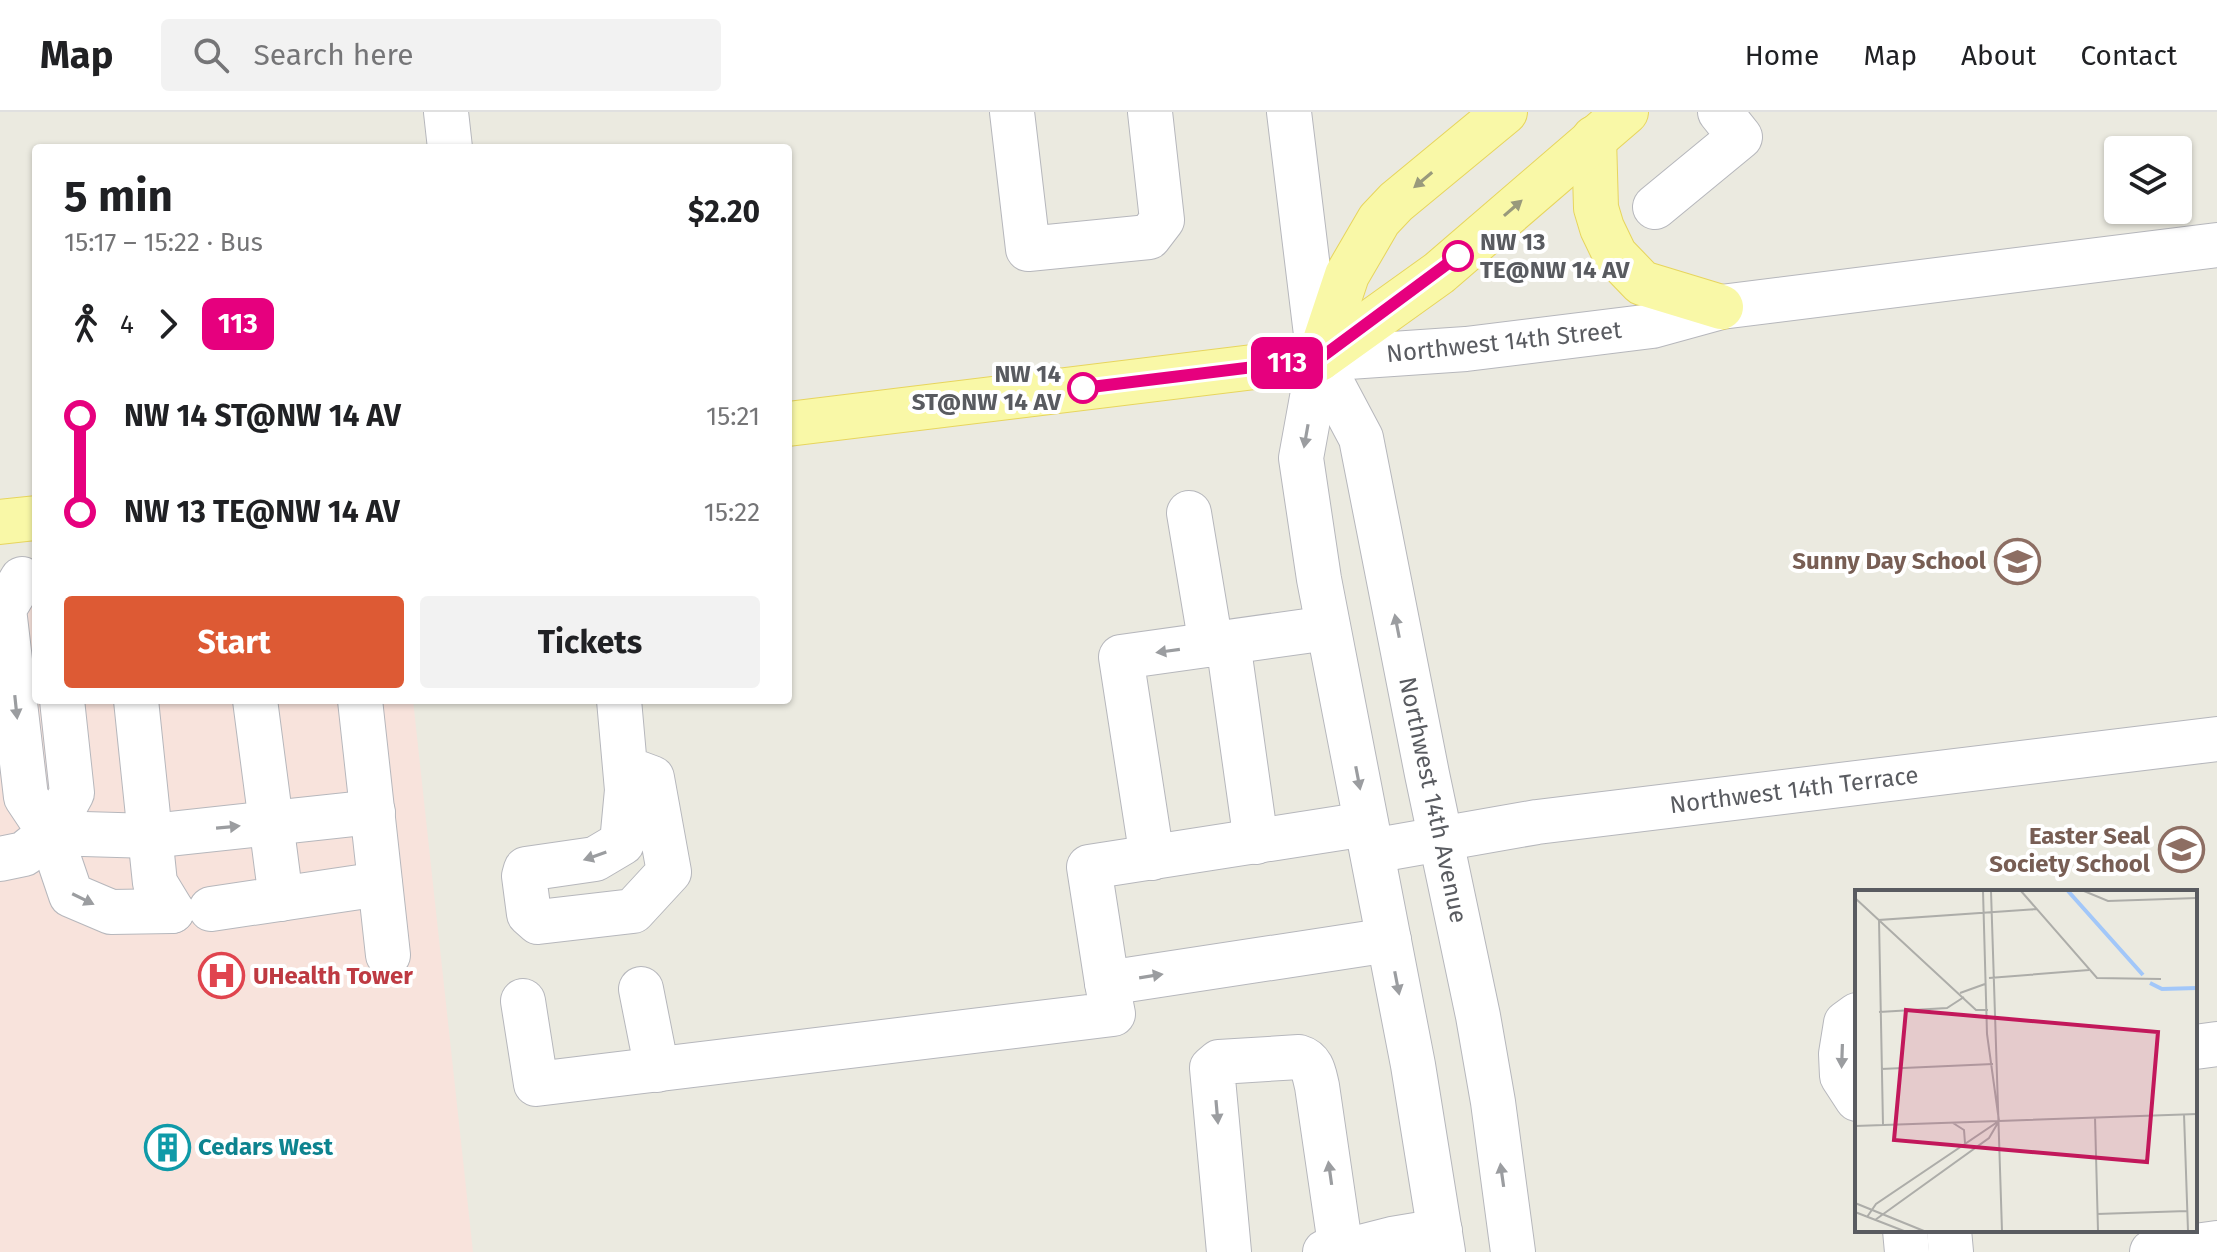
<!DOCTYPE html>
<meta charset="utf-8">
<style>
body{margin:0;font-family:"Fira Sans",sans-serif;background:#f2f2f2;color:#202124;height:100vh;display:flex;flex-direction:column;font-size:30px;white-space:nowrap}
*{box-sizing:border-box;margin:0}
p{font-size:26px;color:#757577}
.icon{flex:none;width:44px;height:44px;fill:none;stroke:currentColor;stroke-width:2;stroke-linecap:round;stroke-linejoin:round}
.map{position:relative;flex:1;overflow:hidden}
.side{position:absolute;left:32px;top:32px;width:760px;height:560px;display:flex;flex-direction:column;background:#fff;border-radius:8px;box-shadow:0 2px 6px #0004}
.side>*{flex:none}
.badge{padding:0 16px;border-radius:12px;font-size:28px;line-height:52px}
.buttons{position:absolute;left:2104px;top:24px;display:grid;gap:16px}
.buttons a{display:grid;place-items:center;width:88px;height:88px;border-radius:8px;background:#fff;box-shadow:0 2px 6px #0004;font-size:40px}
.map>.badge{position:absolute;translate:-50% -50%;box-shadow:0 0 0 4px #fff}
.legs{display:flex;align-items:center;gap:12px;height:88px;padding:0 32px;font-size:26px}
.legs p{margin-inline-start:auto}
.head{display:flex;align-items:center;justify-content:space-between;height:136px;padding:0 32px}
h1{font-size:44px;font-weight:700;line-height:60px}
.primary-button{display:flex;gap:16px;margin-top:auto;padding:16px 32px}
.primary-button a{flex:1;height:92px;border-radius:8px;background:#dd5a34;color:#fff;font-size:32px;font-weight:700;line-height:92px;text-align:center}
.primary-button a+a{background:#f2f2f2;color:#202124}
ul{padding:0 32px;list-style:none}
li{display:flex;align-items:center;gap:28px;height:96px;font-size:30px}
li i{display:grid;place-items:center;width:12px;height:100%;margin:0 10px;background:currentColor}
li i::after{content:'';width:20px;height:20px;margin:-10px;border:6px solid;border-radius:50%;background:#fff}
li p{margin-inline-start:auto}
li:first-child i{background:linear-gradient(#0000 50%,currentColor 0)}
li:last-child i{background:linear-gradient(currentColor 50%,#0000 0)}
header{display:flex;align-items:center;gap:48px;box-sizing:border-box;height:112px;padding:0 40px;background:#fff;border-bottom:2px solid #e0e0e0}
header strong{font-size:38px}
nav{display:flex;gap:44px;margin-inline-start:auto;font-size:28px}
.search{width:560px;height:72px;background:#f2f2f2;display:flex;align-items:center;gap:20px;box-sizing:border-box;padding:0 28px;border-radius:8px;color:#757577;font-size:30px}
.map>svg:first-child{display:block}
.medical{fill:#f8e3dc}
.lines{fill:none;stroke-linecap:round;stroke-linejoin:round}
.minor-casing{stroke:#b6b7bc;stroke-width:46}
.major-casing{stroke:#e7d55d;stroke-width:46}
.minor{stroke:#fff;stroke-width:44}
.major{stroke:#f9f8a7;stroke-width:44}
.oneway{fill:#999a7c}
.oneway2{fill:#9b9da0}
.line-1-casing{stroke:#fff;stroke-width:18}
.line-1{stroke:#e6007e;stroke-width:12}
.stop-1-dot{fill:#fff;stroke:#e6007e;stroke-width:4}
.labels{text-anchor:middle;dominant-baseline:central;stroke-width:8;stroke-linejoin:round;paint-order:stroke}
.stop-label{font-size:24px;font-weight:bold;fill:#595b60;stroke:#fff;text-anchor:start}
.street-label{font-size:24px;fill:#595b60;stroke:#fff}
.education-label{font-size:24px;font-weight:bold;fill:#785e54;stroke:#fff;text-anchor:end}
.health-label{font-size:24px;font-weight:bold;fill:#be3a42;stroke:#fff;text-anchor:start}
.culture-label{font-size:24px;font-weight:bold;fill:#0d838f;stroke:#fff;text-anchor:start}
.inset-river{fill:none;stroke:#a2c7f9;stroke-width:4}
.inset-road{fill:none;stroke:#adada9;stroke-width:2}
.view{fill:#c2185b;fill-opacity:0.15;stroke:#c2185b;stroke-width:4}
.inset-edge{fill:none;stroke:#595b60;stroke-width:4}
</style>
<header>
<strong>Map</strong>
<div class="search"><svg class="icon" aria-label="search" viewBox="0 0 24 24"><circle cx="10" cy="10" r="6"/><path d="M15 15l6 6"/></svg>Search here</div>
<nav><a>Home</a><a>Map</a><a>About</a><a>Contact</a></nav>
</header>
<div class="map">
<svg width="2217" height="1140" viewBox="0 0 2217 1140">
<rect width="100%" height="100%" fill="#ebeae0"/>
<!-- medical -->
<path class="medical" d="M36,475v113h377l60,552h-473v-660z"/>
<g class="lines">
<defs>
<g id="minor">
<path d="M446,0l4,36"/>
<path d="M1012,0l16,137 121,-12 13,-17 -12,-108"/>
<path d="M1289,0l30,247 -18,99 18,121 94,486 30,187"/>
<path d="M1655,95l85,-70 -20,-25"/>
<path d="M1319,247l42,79 66,336 51,242 15,86 20,150"/>
<path d="M1319,247l147,-10 186,-23 69,-19 496,-62"/>
<path d="M1189,401l22,132"/>
<path d="M22,467l-18,30 22,188 24,36 22,-40 -10,-93"/>
<path d="M1228,530l28,200"/>
<path d="M136,588l19,183 17,28"/>
<path d="M255,588l26,199"/>
<path d="M360,588l28,255"/>
<path d="M619,588l8,90 -5,53 -27,16 -69,10 -2,7 5,38 9,8 95,-11 36,-39 -17,-94 -27,-10"/>
<path d="M1366,712l-277,43 18,116 282,-43"/>
<path d="M50,721l21,62 40,17 61,-1"/>
<path d="M1372,739l165,-29 680,-83"/>
<path d="M1152,746l-31,-201 207,-29"/>
<path d="M0,747l24,-5 26,-21 101,3 222,-24"/>
<path d="M211,797l169,-25"/>
<path d="M641,877l16,81"/>
<path d="M523,889l13,83 577,-70 -6,-31"/>
<path d="M1857,903l-11,8 -5,31 1,22 15,23"/>
<path d="M2195,935l22,-3"/>
<path d="M1905,1118l2,22"/>
<path d="M1949,1118l2,22"/>
<path d="M1229,1140l-17,-184 7,-6 80,-5c14,4 15,17 18,29l24,165 -16,1"/>
<path d="M1341,1140l51,-13 48,-8"/>
<path d="M2152,1140l65,-9"/>
</g>
<g id="major">
<path d="M1594,26l2,70 6,20 13,27 27,28 79,24"/>
<path d="M1319,247l28,-84 32,-55 17,-18 109,-90"/>
<path d="M788,312l531,-65 120,-86 187,-161"/>
<path d="M0,410l36,-4"/>
</g>
</defs>
<!-- minor casing -->
<use href="#minor" class="minor-casing"/>
<!-- major casing -->
<use href="#major" class="major-casing"/>
<!-- minor -->
<use href="#minor" class="minor"/>
<!-- major -->
<use href="#major" class="major"/>
</g>
<!-- one-way arrows -->
<defs><path id="oneway-solid" d="M-6-.8H1V-3.2L6.5 0L1 3.2V.8H-6Z" transform="scale(2)"/></defs>
<g class="oneway">
<use href="#oneway-solid" transform="translate(1423 68) rotate(140)"/>
<use href="#oneway-solid" transform="translate(1513 96) rotate(-41)"/>
</g>
<g class="oneway2">
<use href="#oneway-solid" transform="translate(1306 324) rotate(100)"/>
<use href="#oneway-solid" transform="translate(1397 514) rotate(-101)"/>
<use href="#oneway-solid" transform="translate(1168 539) rotate(172)"/>
<use href="#oneway-solid" transform="translate(16 595) rotate(84)"/>
<use href="#oneway-solid" transform="translate(1358 666) rotate(79)"/>
<use href="#oneway-solid" transform="translate(228 715) rotate(-5)"/>
<use href="#oneway-solid" transform="translate(595 744) rotate(161)"/>
<use href="#oneway-solid" transform="translate(83 787) rotate(26)"/>
<use href="#oneway-solid" transform="translate(1151 864) rotate(-9)"/>
<use href="#oneway-solid" transform="translate(1397 871) rotate(79)"/>
<use href="#oneway-solid" transform="translate(1842 944) rotate(92)"/>
<use href="#oneway-solid" transform="translate(1217 1000) rotate(85)"/>
<use href="#oneway-solid" transform="translate(1330 1061) rotate(-98)"/>
<use href="#oneway-solid" transform="translate(1502 1063) rotate(-98)"/>
</g>
<g class="lines">
<defs>
<path id="line-1" d="M1083,276l236,-29 139,-103"/>
</defs>
<!-- line-1 casing -->
<use href="#line-1" class="line-1-casing"/>
<!-- line-1 -->
<use href="#line-1" class="line-1"/>
</g>
<!-- icons -->
<defs>
<symbol id="school-ring" viewBox="-11 -11 22 22"><circle r="9.5" fill="#fff" stroke="#8d6e63" stroke-width="1.5"/><path d="M0-5L7-2L0 1L-7-2ZM-4 1L0 2.5L4 1V4Q0 6-4 4Z" fill="#8d6e63"/></symbol>
<symbol id="hospital-ring" viewBox="-11 -11 22 22"><circle r="9.5" fill="#fff" stroke="#e0444e" stroke-width="1.5"/><path d="M-5-5h3v3.5h4V-5h3V5h-3V1.5h-4V5h-3Z" fill="#e0444e"/></symbol>
<symbol id="building-ring" viewBox="-11 -11 22 22"><circle r="9.5" fill="#fff" stroke="#0f9aa8" stroke-width="1.5"/><path d="M-4-6H4V6H1V3H-1V6H-4ZM-2.5-4.3h1.7v1.8h-1.7ZM.8-4.3h1.7v1.8H.8ZM-2.5-1h1.7V.8h-1.7ZM.8-1h1.7V.8H.8Z" fill="#0f9aa8"/></symbol>
</defs>
<g fill-rule="evenodd">
<use href="#school-ring" x="1992" y="424" width="51" height="51"/>
<use href="#school-ring" x="2156" y="712" width="51" height="51"/>
<use href="#hospital-ring" x="196" y="838" width="51" height="51"/>
<use href="#building-ring" x="142" y="1010" width="51" height="51"/>
</g>
<!-- markers -->
<g class="stop-1-dot">
<circle cx="1458" cy="144" r="14"/>
<circle cx="1083" cy="276" r="14"/>
</g>
<g class="labels">
<!-- stop labels -->
<g class="stop-label">
<text x="1480" y="130">NW 13<tspan x="1480" dy="28">TE@NW 14 AV</tspan></text>
<text x="1061" y="262" text-anchor="end">NW 14<tspan x="1061" dy="28">ST@NW 14 AV</tspan></text>
</g>
<!-- street labels -->
<g class="street-label">
<text transform="translate(1504 230) rotate(-6)">Northwest 14th Street</text>
<text transform="translate(1794 678) rotate(-7)">Northwest 14th Terrace</text>
<text transform="translate(1433 688) rotate(78)">Northwest 14th Avenue</text>
</g>
<!-- education labels -->
<g class="education-label">
<text x="1986" y="449">Sunny Day School</text>
<text x="2150" y="724">Easter Seal<tspan x="2150" dy="28">Society School</tspan></text>
</g>
<!-- health labels -->
<g class="health-label">
<text x="253" y="864">UHealth Tower</text>
</g>
<!-- culture labels -->
<g class="culture-label">
<text x="198" y="1035">Cedars West</text>
</g>
</g>
<!-- overview -->
<g transform="translate(1855 778)">
<rect width="342" height="342" fill="#ebeae0"/>
<path class="inset-river" d="M213,1l75,84M295,93l12,6 35,-1"/>
<path class="inset-road" d="M128,1l4,143 12,87M136,1l11,340M166,1l76,87 64,1M229,1l24,10 89,-3M0,8l121,112h12M134,88l100,-8M105,103l25,-9M24,122l68,-4 17,-11M26,179l112,-5M329,224l4,117M240,227l3,114M98,233l11,7 1,13M28,235l-4,-205 158,-11M0,236l144,-5M0,313l69,28M0,322l49,19M242,324l90,-3M12,327l9,-13 123,-83 198,-7M20,330l114,-82 10,-17"/>
<path class="view" d="M51,120l252,22 -11,130 -253,-22z"/>
<rect width="342" height="342" class="inset-edge"/>
</g>
</svg>
<div class="buttons">
<a><svg class="icon" aria-label="layers" viewBox="0 0 24 24"><path d="M12 4l9 5-9 5-9-5zM3 14l9 5 9-5"/></svg></a>
</div>
<b class="badge" style="left:1287px;top:251px;background:#e6007e;color:#fff">113</b>
<section class="side">
<div class="head"><div><h1>5 min</h1><p>15:17 – 15:22 · Bus</p></div><b>$2.20</b></div>
<div class="legs"><svg class="icon" aria-label="walk" viewBox="0 0 24 24"><circle cx="13" cy="4" r="2"/><path d="M13 8l-2 6 4 7M11 14l-3 7M7 12l3-4h3l4 4"/></svg>4<svg class="icon" aria-label="forward" viewBox="0 0 24 24"><path d="M9 5l7 7-7 7"/></svg><b class="badge" style="background:#e6007e;color:#fff">113</b></div>
<ul>
<li><i style="color:#e6007e"></i><b>NW 14 ST@NW 14 AV</b><p>15:21</p></li>
<li><i style="color:#e6007e"></i><b>NW 13 TE@NW 14 AV</b><p>15:22</p></li>
</ul>
<div class="primary-button"><a>Start</a><a>Tickets</a></div>
</section>
</div>
